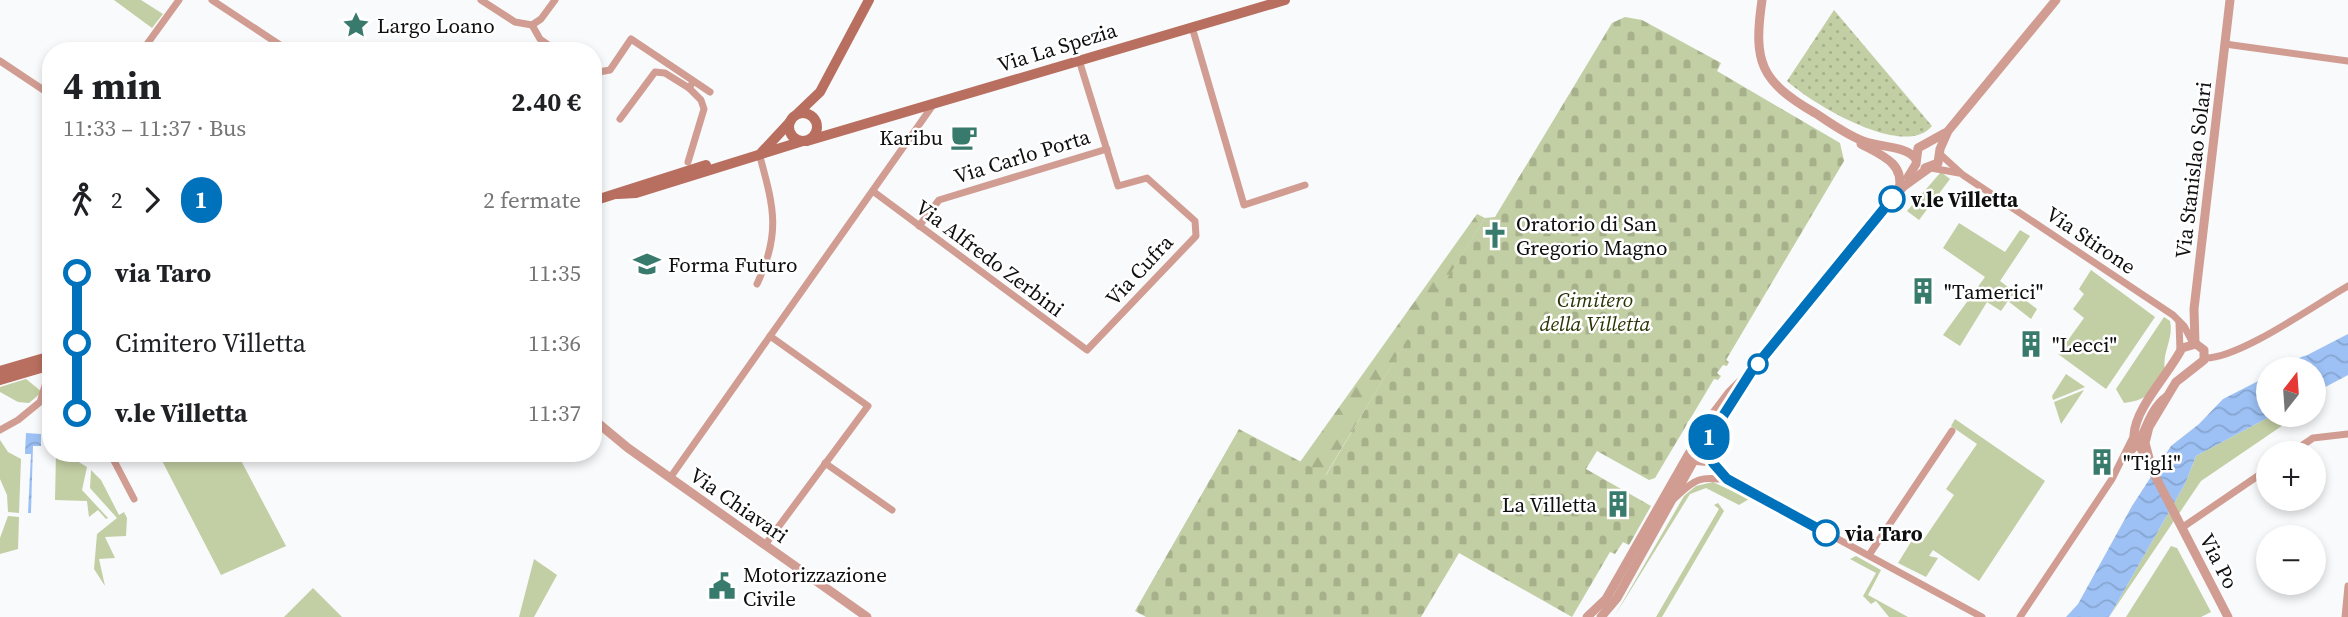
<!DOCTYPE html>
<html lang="it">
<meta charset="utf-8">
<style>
body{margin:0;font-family:"Source Serif 4",serif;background:#f2f2f2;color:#202124;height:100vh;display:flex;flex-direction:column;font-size:26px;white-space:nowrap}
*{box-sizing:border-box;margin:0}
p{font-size:23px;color:#757577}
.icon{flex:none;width:38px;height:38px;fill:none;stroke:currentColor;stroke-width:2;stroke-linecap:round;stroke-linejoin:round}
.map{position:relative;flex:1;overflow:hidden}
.sheet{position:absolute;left:42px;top:42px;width:560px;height:420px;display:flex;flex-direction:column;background:#fff;border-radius:28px;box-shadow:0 4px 10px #0003}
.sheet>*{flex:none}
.badge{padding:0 14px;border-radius:23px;font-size:24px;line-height:46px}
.needle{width:46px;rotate:17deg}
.fabs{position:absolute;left:2256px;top:357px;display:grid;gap:14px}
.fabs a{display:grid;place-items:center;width:70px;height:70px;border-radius:50%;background:#fff;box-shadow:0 4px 10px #0003;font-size:35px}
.map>.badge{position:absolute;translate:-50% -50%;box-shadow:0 0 0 4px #fff}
.legs{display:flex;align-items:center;gap:10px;height:77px;padding:0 21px;font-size:23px}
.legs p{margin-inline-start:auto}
.headline{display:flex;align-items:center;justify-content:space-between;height:119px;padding:0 21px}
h1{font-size:38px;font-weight:700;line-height:52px}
ul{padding:0 21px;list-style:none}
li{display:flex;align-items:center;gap:24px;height:70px;font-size:26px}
li i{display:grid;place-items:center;width:10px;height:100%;margin:0 9px;background:currentColor}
li i::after{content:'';width:18px;height:18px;margin:-9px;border:5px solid;border-radius:50%;background:#fff}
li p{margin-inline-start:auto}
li:first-child i{background:linear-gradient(#0000 50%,currentColor 0)}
li:last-child i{background:linear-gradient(currentColor 50%,#0000 0)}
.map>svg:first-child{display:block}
.green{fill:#c2cea3}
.forest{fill:url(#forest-firs)}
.cemetery{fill:url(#cemetery-stones)}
.garden{fill:url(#garden-dots)}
.water{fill:url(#water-waves)}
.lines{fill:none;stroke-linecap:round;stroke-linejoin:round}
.stream{stroke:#9dc1f5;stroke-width:2.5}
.minor{stroke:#d19d92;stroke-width:7}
.tertiary{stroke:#d19d92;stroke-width:9}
.secondary{stroke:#b96f5f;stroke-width:10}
.line-1-casing{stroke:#fff;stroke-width:16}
.line-1{stroke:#0072bc;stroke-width:10}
.stop-1-dot{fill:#fff;stroke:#0072bc;stroke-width:3.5}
.labels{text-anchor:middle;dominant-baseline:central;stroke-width:5;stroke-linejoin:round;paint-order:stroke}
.poi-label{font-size:21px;fill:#0f0f10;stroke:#fff;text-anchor:start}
.street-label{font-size:21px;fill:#0f0f10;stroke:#fff}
.stop-label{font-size:21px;font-weight:bold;fill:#0f0f10;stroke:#fff;text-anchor:start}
.park-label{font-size:21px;font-style:italic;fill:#293303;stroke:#fff}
</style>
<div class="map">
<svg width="2348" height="617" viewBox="0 0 2348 617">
<defs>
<pattern id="forest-firs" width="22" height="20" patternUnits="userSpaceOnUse" patternTransform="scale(1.75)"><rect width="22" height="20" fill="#c2cea3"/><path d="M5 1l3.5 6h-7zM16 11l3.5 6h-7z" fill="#a6b08b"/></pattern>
<pattern id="cemetery-stones" width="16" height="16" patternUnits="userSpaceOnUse" patternTransform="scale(1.75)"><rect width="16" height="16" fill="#c2cea3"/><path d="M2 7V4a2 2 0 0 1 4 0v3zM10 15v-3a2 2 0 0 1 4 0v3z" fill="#a6b08b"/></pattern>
<pattern id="garden-dots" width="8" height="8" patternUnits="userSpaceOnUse" patternTransform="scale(1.75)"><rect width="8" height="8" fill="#c2cea3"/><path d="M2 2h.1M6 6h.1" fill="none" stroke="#a6b08b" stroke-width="1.8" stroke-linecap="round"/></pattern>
<pattern id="water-waves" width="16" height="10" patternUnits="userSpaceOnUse" patternTransform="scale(1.75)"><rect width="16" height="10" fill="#9dc1f5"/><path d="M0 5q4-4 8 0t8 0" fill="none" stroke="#86a5d1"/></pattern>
</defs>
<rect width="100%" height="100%" fill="#f9fafc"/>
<!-- green -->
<g class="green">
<path d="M114,0h27l22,14 -11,14z"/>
<path d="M1941,172l9,7 -31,41 -12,-9z"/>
<path d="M1959,223l46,29 15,-22 10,6 -30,45 37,28 -6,10 -23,-18 -7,10 -14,-9 -27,44 -17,-11 42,-58 -42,-29z"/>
<path d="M2091,270l64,47 -49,72 -48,-35 26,-36 -11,-9 11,-15 -5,-5z"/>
<path d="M2164,317l6,4c4,18 -8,30 -5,49 -12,21 -16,30 -41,33l-8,-14z"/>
<path d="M2066,374l19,13 -32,13 -1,-4z"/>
<path d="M26,379l16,13 -13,11 -11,-1 -18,-10v-5z"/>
<path d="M2084,390l-23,34 -7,-22z"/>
<path d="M2273,415h25l-97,66 -92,136 76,-133 11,-28z"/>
<path d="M1955,419l90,62 -66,100 -46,-31 -4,6 9,2 -12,19 -28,-14 16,-26 8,5 32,-47 -8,-6 31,-45 -26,-18z"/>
<path d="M0,440l8,12 13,7 -2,54 -11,-1 -1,-17 -7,-16z"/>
<path d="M56,453h8l23,14 -5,23 26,28 -2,1 -8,-9 -9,7 -2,-16 -32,-1z"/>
<path d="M158,453h79l49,93 -65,29z"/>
<path d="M91,470l10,10 18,35 5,-3 3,6 -1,18 -21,1 10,21 -16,1 6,27 -11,-17 3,-35 20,-16 -27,-30z"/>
<path d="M1713,482l36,17 -10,6 -33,-17 -16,6 -76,123 70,-121 12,-10z"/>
<path d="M1718,503l6,8 -62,106h-6l63,-108 -5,-4z"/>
<path d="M8,516l11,1 -1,32 -18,5v-16z"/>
<path d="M2171,546l6,2 34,64 -10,5h-75z"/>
<path d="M1856,556l25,14 -13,25 40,22h-19l-13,-16 -5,3 -8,-8 13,-23 -26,-14z"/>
<path d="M534,559l23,16 -23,42h-15z"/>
<path d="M313,588l29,29h-58z"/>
</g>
<!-- forest -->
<path class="forest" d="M1477,214l8,4 -45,73 -3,-1 -112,186 -25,-14z"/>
<!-- cemetery -->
<path class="cemetery" d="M1625,17l17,3 79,43 -4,8 123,72 4,18 -118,199 3,2 -2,4 -4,-1 -6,8 4,3 -3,4 -4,-1 -59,99 -6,2 -52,-29 -11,18 65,37 -22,39 -6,-3 -8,12 -5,-2 -38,65 -113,-64 -38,64h-275l-11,-6 104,-182 87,46 111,-186 3,1 45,-72 10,-1 117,-194z"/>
<!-- garden -->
<path class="garden" d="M1834,10l98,116c-28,34 -121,-23 -145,-45z"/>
<!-- water -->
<g class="water">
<path d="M2348,334v41l-34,18v-24h-34z"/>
<path d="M2268,376v39h5l-77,41 -11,28 -76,133h-43l12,-13 54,-98 39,-60 28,-22 24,-25z"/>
<path d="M26,433l15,1v12h-8l-2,67h-3l3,-59h-6z"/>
</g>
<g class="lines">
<!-- stream -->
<g class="stream">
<path d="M2276,369l29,-12"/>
<path d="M2261,379l7,-4"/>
</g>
<!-- minor -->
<g class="minor">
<path d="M212,0l77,51"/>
<path d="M481,0l34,22 17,3 8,14 17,12"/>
<path d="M532,25l9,-6 14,-19"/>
<path d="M1192,27l52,178 61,-20"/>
<path d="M2225,44l123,17"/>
<path d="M142,51l37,-51"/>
<path d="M0,61l51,34"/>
<path d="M593,73l17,-3 21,-31 79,53"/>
<path d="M620,119l35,-47 10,1 24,15"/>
<path d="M1940,154l23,21 210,140 11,11 9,17"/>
<path d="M688,162l16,-53 -3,-9 -12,-12 2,-3"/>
<path d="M1931,168l28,5"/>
<path d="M874,192l213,158 109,-114 -1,-15 -48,-43 -29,8 -39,-126"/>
<path d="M919,226l20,-26 168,-51"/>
<path d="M757,284c25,-52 16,-79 2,-131"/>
<path d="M2179,322l1,29"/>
<path d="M2205,358c34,1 111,-54 143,-72"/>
<path d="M41,399l10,-33"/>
<path d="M0,430l18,-10 33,-27"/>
<path d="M1710,434l-1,17 4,12"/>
<path d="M110,453l24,46"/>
<path d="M2291,453l22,-15 35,-4"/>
<path d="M2127,455c17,-11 17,-43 39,-59"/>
<path d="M1692,461l19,2 18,17 253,137"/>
<path d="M825,463l67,47"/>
<path d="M670,478l263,-373"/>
<path d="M1675,498c22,-21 24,-21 54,-18"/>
<path d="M2183,527l85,-58"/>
<path d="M765,545l103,-139 -98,-70"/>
<path d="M1869,555l83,-124"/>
<path d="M2020,617l92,-138 22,-44"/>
<path d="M2345,617l3,-31"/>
</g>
<!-- tertiary -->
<g class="tertiary">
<path d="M1762,0c-9,62 -2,81 53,113 16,10 33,23 51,29 15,5 40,4 50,17"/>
<path d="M1861,144c20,11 44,19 38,46"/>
<path d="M1925,168l13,-5 2,-14 8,-18 108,-131"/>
<path d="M1908,177l8,-13 2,-16 27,-15"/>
<path d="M2195,344l-1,-35 36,-309"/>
<path d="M593,419l35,29 239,169"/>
<path d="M2150,462l-5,-19 4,-16 27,-45 28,-22v-10l-8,-6 -14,4c-13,26 -47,60 -48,87l94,182"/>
<path d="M1587,617l19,-18 101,-177 22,-29 18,-18"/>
<path d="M1601,617l16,-19 90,-161 43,-64 154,-187 25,-18"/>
</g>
<!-- secondary -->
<g class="secondary">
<circle cx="803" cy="127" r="14"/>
<path d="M798,113l22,-21 49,-92"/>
<path d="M807,141l478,-141"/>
<path d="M762,152l28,-30"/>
<path d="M618,194l18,-1 167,-52"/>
<path d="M593,201l113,-36"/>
<path d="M0,371l51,-15"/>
<path d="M0,380l51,-15"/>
</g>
</g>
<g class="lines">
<defs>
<path id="line-1" d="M1826,533l-99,-54 -14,-16 -4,-25 42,-66 141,-173"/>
</defs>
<!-- line-1 casing -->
<use href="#line-1" class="line-1-casing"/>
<!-- line-1 -->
<use href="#line-1" class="line-1"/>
</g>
<!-- icons -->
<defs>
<symbol id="sight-bare" viewBox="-9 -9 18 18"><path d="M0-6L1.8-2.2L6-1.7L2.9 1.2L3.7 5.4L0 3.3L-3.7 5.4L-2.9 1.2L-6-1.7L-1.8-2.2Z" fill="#387b6c" stroke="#fff" stroke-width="2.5" paint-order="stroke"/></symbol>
<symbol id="cafe-bare" viewBox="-9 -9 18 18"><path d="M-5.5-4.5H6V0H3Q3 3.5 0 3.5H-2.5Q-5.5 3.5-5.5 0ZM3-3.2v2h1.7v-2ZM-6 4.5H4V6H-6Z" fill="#387b6c" stroke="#fff" stroke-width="2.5" paint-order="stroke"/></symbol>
<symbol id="church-bare" viewBox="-9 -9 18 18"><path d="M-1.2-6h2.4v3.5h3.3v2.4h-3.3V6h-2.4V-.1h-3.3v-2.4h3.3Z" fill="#387b6c" stroke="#fff" stroke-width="2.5" paint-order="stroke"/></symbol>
<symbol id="school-bare" viewBox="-9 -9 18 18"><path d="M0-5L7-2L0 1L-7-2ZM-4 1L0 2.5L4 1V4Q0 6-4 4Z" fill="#387b6c" stroke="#fff" stroke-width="2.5" paint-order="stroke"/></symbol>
<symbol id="building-bare" viewBox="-9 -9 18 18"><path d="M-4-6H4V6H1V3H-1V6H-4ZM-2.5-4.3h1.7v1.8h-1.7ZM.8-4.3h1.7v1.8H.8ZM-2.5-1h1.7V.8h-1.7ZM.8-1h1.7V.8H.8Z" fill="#387b6c" stroke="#fff" stroke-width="2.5" paint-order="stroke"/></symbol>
<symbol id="civic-bare" viewBox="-9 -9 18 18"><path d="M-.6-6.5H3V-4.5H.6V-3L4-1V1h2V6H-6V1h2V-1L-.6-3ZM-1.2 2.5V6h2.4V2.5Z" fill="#387b6c" stroke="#fff" stroke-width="2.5" paint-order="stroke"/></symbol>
</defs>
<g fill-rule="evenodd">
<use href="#sight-bare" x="337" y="6" width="38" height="38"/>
<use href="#cafe-bare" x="945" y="118" width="38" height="38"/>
<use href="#church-bare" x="1476" y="216" width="38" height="38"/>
<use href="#school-bare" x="628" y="245" width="38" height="38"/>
<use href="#building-bare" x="1904" y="272" width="38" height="38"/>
<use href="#building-bare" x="2012" y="325" width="38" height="38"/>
<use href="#building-bare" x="2083" y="443" width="38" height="38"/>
<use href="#building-bare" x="1599" y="485" width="38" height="38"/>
<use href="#civic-bare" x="703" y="567" width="38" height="38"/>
</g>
<!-- markers -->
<g class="stop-1-dot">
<circle cx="1892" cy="199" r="12"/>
<circle cx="1758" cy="364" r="9"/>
<circle cx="1826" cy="533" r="12"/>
</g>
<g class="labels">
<!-- poi labels -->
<g class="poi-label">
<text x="377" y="25">Largo Loano</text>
<text x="943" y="137" text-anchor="end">Karibu</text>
<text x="1516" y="223">Oratorio di San<tspan x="1516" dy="24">Gregorio Magno</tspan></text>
<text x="668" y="264">Forma Futuro</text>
<text x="1944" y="291">"Tamerici"</text>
<text x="2052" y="344">"Lecci"</text>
<text x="2123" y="462">"Tigli"</text>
<text x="1597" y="504" text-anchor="end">La Villetta</text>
<text x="743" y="574">Motorizzazione<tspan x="743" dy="24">Civile</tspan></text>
</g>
<!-- street labels -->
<g class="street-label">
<text transform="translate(1057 47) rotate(-17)">Via La Spezia</text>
<text transform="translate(1022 156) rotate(-17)">Via Carlo Porta</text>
<text transform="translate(2193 170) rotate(-83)">Via Stanislao Solari</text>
<text transform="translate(2091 240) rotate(34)">Via Stirone</text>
<text transform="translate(990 258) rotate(37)">Via Alfredo Zerbini</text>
<text transform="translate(1139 270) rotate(-47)">Via Cufra</text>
<text transform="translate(739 505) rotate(35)">Via Chiavari</text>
<text transform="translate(2219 561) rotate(63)">Via Po</text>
</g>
<!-- stop labels -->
<g class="stop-label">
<text x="1911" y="199">v.le Villetta</text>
<text x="1845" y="533">via Taro</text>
</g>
<!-- park labels -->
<g class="park-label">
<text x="1595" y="299">Cimitero<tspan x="1595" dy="24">della Villetta</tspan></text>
</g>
</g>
</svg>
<div class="fabs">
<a><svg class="needle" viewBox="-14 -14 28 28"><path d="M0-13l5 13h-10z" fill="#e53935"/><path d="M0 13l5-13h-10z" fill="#757577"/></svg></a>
<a>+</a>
<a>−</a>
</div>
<b class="badge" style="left:1709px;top:437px;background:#0072bc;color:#fff">1</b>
<section class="sheet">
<div class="headline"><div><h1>4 min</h1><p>11:33 – 11:37 · Bus</p></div><b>2.40 €</b></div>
<div class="legs"><svg class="icon" aria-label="walk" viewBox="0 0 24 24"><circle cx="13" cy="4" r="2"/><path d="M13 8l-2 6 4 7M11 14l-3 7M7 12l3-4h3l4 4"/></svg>2<svg class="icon" aria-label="forward" viewBox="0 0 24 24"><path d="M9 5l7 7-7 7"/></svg><b class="badge" style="background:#0072bc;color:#fff">1</b><p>2 fermate</p></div>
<ul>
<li><i style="color:#0072bc"></i><b>via Taro</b><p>11:35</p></li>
<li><i style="color:#0072bc"></i><span>Cimitero Villetta</span><p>11:36</p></li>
<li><i style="color:#0072bc"></i><b>v.le Villetta</b><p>11:37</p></li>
</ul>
</section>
</div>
